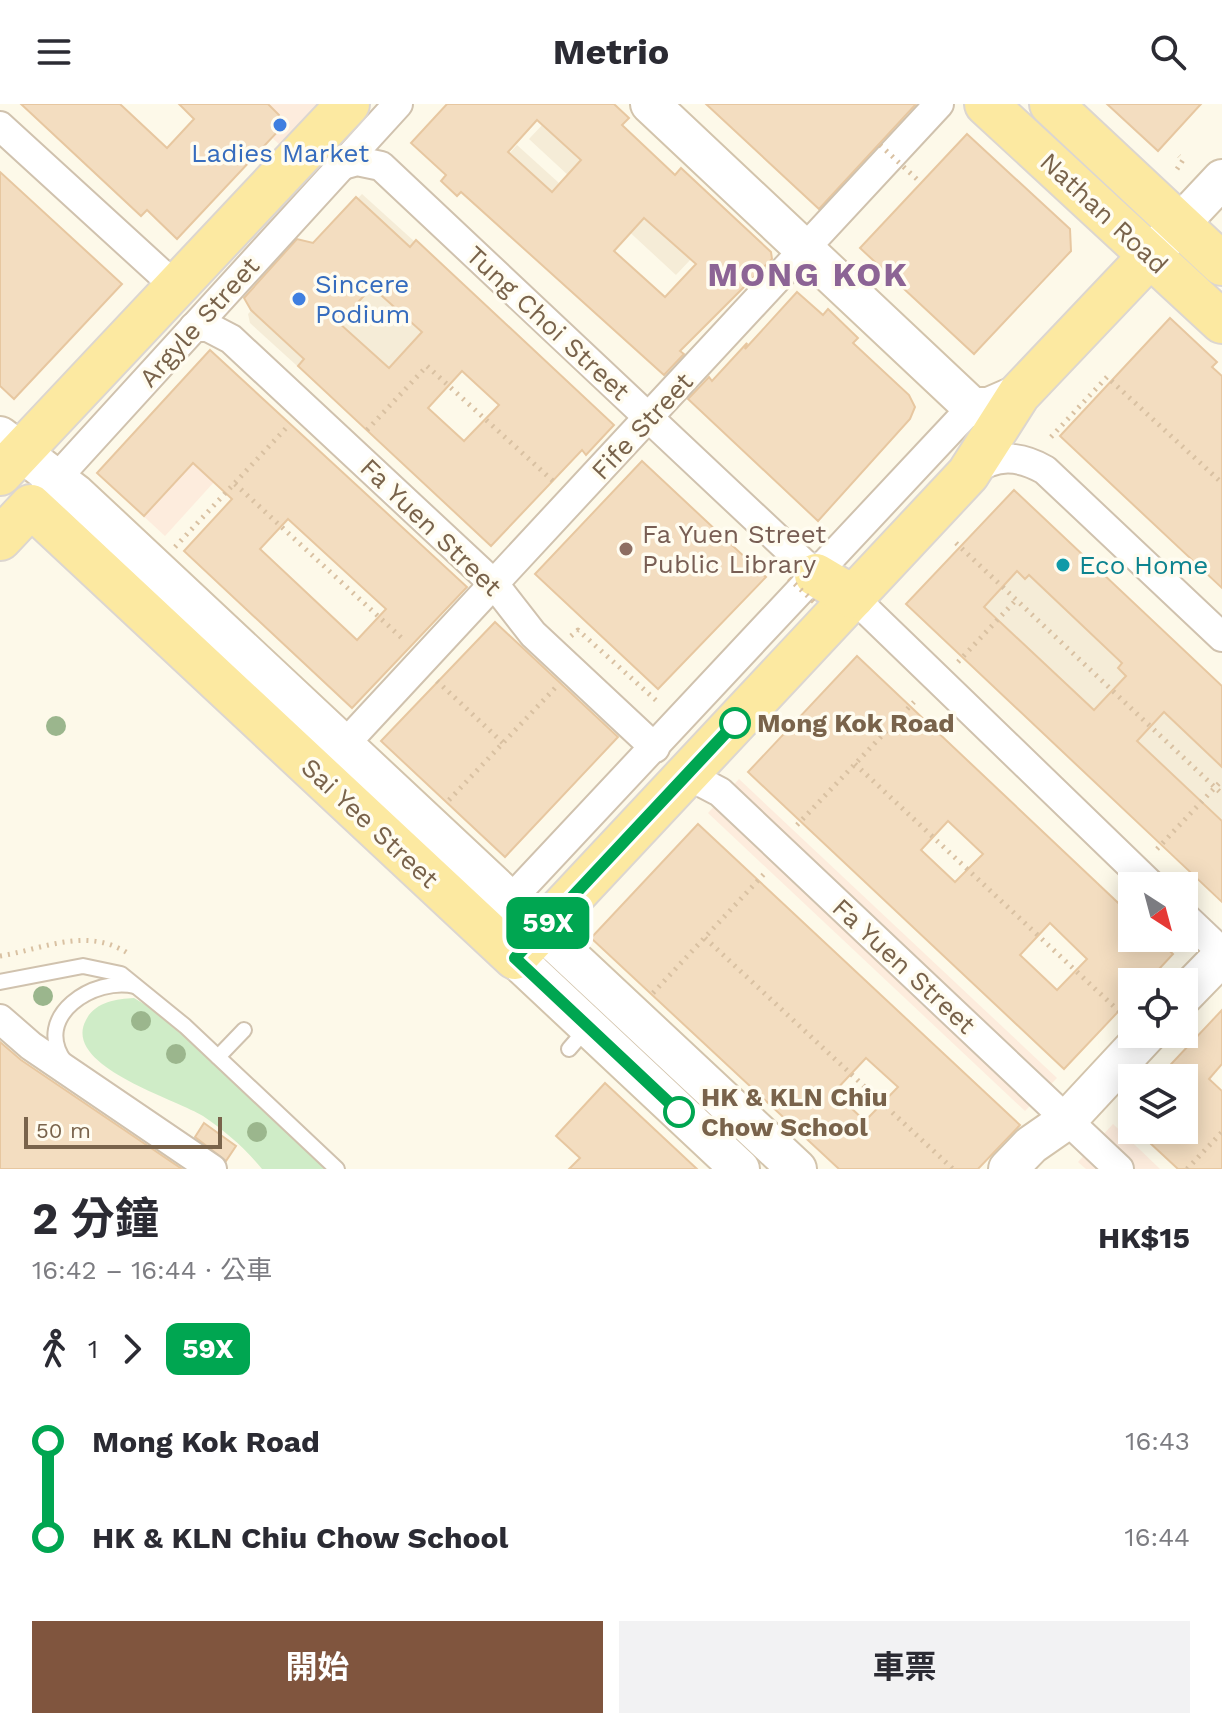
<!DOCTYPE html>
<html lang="zh-TW">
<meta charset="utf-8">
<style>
body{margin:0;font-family:"Work Sans","Noto Sans TC",sans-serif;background:#f2f2f3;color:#2b2b33;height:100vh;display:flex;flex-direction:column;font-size:30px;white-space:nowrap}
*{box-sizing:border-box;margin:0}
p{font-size:26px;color:#7c7c81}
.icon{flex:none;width:44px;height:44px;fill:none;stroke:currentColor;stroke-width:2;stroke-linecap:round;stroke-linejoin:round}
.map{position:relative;height:1065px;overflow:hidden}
.panel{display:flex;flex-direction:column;background:#fff;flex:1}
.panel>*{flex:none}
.badge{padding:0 16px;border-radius:12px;font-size:28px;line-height:52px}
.needle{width:52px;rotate:144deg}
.fabs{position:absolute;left:1118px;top:768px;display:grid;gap:16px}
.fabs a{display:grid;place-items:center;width:80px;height:80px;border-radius:0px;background:#fff;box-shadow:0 4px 20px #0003;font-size:40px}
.scale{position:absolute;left:24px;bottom:20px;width:198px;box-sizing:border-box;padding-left:8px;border:4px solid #79634b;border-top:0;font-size:22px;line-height:28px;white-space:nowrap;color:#79634b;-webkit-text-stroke:6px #fffcf0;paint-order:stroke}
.map>.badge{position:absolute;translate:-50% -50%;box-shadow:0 0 0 4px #fff}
.legs{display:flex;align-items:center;gap:12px;height:88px;padding:0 32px;font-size:26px}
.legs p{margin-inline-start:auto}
.overview{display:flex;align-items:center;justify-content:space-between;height:136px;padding:0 32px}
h1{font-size:44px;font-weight:700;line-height:60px}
.action{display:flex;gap:16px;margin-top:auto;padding:16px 32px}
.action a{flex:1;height:92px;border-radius:0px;background:#80553e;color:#fff;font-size:32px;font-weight:700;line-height:92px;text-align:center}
.action a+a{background:#f2f2f3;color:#2b2b33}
ul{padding:0 32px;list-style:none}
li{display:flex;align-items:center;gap:28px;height:96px;font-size:30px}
li i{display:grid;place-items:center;width:12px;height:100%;margin:0 10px;background:currentColor}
li i::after{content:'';width:20px;height:20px;margin:-10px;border:6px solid;border-radius:50%;background:#fff}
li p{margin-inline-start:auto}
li:first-child i{background:linear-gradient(#0000 50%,currentColor 0)}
li:last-child i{background:linear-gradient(currentColor 50%,#0000 0)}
header{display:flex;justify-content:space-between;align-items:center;height:104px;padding:0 32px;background:#fff;font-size:36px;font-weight:700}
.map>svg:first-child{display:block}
.residential{fill:#f5ecd7}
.commercial{fill:#fdecdd}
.green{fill:#cfecc7}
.building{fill:#f3ddc0;stroke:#e7c7a0;stroke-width:2;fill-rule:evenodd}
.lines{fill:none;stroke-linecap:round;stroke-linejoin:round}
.lane-casing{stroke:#d0c2ae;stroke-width:18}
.street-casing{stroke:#d0c2ae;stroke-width:32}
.secondary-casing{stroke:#d3c4ac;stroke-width:42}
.primary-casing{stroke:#dcd6d0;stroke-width:46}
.path{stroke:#d9c1a2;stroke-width:5;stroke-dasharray:2 6;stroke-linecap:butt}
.lane{stroke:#fff;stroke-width:14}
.street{stroke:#fff;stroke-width:28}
.secondary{stroke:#fff;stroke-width:38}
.primary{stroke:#fce9a1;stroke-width:42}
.path-bridge{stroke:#d9c1a2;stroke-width:5;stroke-dasharray:2 6;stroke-linecap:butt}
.tree{fill:#9bb68d}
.line-1-casing{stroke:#fff;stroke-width:18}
.line-1{stroke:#00a651;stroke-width:12}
.shop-dot{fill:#3f7fe0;stroke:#fffcf0;stroke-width:3}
.education-dot{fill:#8d6e63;stroke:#fffcf0;stroke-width:3}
.culture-dot{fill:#0f9aa8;stroke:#fffcf0;stroke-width:3}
.stop-1-dot{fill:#fff;stroke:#00a651;stroke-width:4}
.labels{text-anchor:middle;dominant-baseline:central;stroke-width:7;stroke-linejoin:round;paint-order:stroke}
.shop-label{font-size:26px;fill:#366cbe;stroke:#fffcf0}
.street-label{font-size:26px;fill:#79634b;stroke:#fffcf0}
.education-label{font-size:26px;fill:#785e54;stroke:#fffcf0;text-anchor:start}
.culture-label{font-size:26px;fill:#0d838f;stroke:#fffcf0;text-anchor:start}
.stop-label{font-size:26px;font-weight:bold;fill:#79634b;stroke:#fffcf0;text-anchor:start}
.district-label{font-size:34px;font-weight:bold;letter-spacing:2px;fill:#8c6495;stroke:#fffcf0}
</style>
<header><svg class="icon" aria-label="menu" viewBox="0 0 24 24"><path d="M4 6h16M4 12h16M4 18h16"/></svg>Metrio<svg class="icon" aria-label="search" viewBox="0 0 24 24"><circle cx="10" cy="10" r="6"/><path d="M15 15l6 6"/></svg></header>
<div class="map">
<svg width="1222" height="1065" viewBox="0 0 1222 1065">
<rect width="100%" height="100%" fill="#fdf9e9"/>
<!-- residential -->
<g class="residential">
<path d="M562,0h52l15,14 -7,8 53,48 6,-6 51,47 -56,60 -147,-136z"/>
<path d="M517,41l42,38 -50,54 -41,-39z"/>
<path d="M362,90l116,105 -117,125 -111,-101 -2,-9z"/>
<path d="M1014,386l208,196v216l-316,-298z"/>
</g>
<!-- commercial -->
<g class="commercial">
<path d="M236,0h85l-40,42z"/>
<path d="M146,316l68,62 -49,54 -68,-63z"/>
<path d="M739,675l318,299 -32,33 -317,-298z"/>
<path d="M1113,1020l47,45h-74l-8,-7z"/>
</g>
<!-- green -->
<path class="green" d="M134,894l25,15 169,156h-66c-18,-22 -36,-37 -59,-53 -27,-17 -142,-50 -117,-96 9,-18 30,-21 48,-22z"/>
<!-- building -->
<g class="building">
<path d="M21,0h99l47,44 27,-29 -15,-15h89l11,11 2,13 -104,111 -30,-29 -6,6z"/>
<path d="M447,0h167l15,14 -7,7 53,50 6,-7 90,84 1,7 -92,92 4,3 -20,21 -203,-183 -4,4 -16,-15 5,-6 -35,-32zM537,16l44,40 -29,32 -44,-40zM644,114l52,46 -31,33 -51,-46z"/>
<path d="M706,0h210l-97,105z"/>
<path d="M1107,0h94l-43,47z"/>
<path d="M967,30l103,95 1,22 -97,103 -114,-106z"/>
<path d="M0,68l122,112 -108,115 -14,-13z"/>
<path d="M356,93l54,50 6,-7 198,185 -28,30 -4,-5 -91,96 -193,-180 6,-7 -53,-49 -7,-12 53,-59 16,4zM372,183l50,45 -33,36 -50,-45zM462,267l37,34 -35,36 -36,-33z"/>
<path d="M797,188l26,23 5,-6 30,29 -5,5 56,52 6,12 -5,12 -92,102 -130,-122 21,-22 3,4 35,-38 -2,6z"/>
<path d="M1170,214l47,44 -5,5 10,9v212l-162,-152z"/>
<path d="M210,246l257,237 -115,121 -168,-157 48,-52 -39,-36 -49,53 -47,-43zM288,415l98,90 -29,31 -97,-91z"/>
<path d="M642,357l124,116 -108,112 -123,-115z"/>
<path d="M1014,386l208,196v81l-58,-55 -27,29 85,80v81l-316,-298zM1017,467l8,8 4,-4 93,88 -4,5 8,8 -32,34 -110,-103z"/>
<path d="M495,518l123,115 -113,120 -124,-116z"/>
<path d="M857,552l275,260v22h24l17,16 -26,28h-15v15l-68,72 -316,-297zM948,717l35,33 -28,28 -34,-32zM1050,819l37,36 -30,31 -37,-35z"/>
<path d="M698,720l322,301 -42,44h-139l-248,-231zM866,954l32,29 -33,34 -31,-29z"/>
<path d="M1222,906v54l-13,15 13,12v78h-44l-42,-39h48v-52h-26z"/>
<path d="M0,938l21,18 161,109h-182z"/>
<path d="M605,979l92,86h-128l11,-11 -24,-22z"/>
<path d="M204,1019l32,23 -10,15 -31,-24z"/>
</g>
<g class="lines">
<defs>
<g id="lane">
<path d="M0,878l83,-16 38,8 64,52 152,143"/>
<path d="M569,945l19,-22"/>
<path d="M218,953l26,-27"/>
<path d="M65,958c-34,-46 30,-86 70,-76"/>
</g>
<g id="street">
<path d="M0,22l176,161"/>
<path d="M339,62l18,-5 24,5 435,409"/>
<path d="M194,223h14l23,12 263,245 39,50 122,114"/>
<path d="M971,368c25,-18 48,-17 74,-2l177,167"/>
<path d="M43,389l355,-389"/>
<path d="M853,493l299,289"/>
<path d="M344,641l595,-641"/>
<path d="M681,676l18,1 21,11 399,377"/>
<path d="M497,810l475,-507"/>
<path d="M1184,812l38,36"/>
<path d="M0,915l31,27 181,123"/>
</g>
<g id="secondary">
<path d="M650,0l322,303h17l30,-13"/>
<path d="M1160,141l62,-66"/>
<path d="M0,332l76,58 721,675"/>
<path d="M515,854l225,211"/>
<path d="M1184,891l38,-39"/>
<path d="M1008,1065l23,-24 36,-25 80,-86"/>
</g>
<g id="primary">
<path d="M986,0l236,218"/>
<path d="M1051,0l171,160"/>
<path d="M0,370l348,-370"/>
<path d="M0,435l31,-33 484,452 453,-484 51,-80 131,-138"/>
<path d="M816,471l37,22"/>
</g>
</defs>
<!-- lane casing -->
<use href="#lane" class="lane-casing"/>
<!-- street casing -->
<use href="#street" class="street-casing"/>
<!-- secondary casing -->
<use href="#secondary" class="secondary-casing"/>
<!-- primary casing -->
<use href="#primary" class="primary-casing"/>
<!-- path -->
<g class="path">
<path d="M1177,65l6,-9 -4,-4"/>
<path d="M367,326l60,-64 126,115"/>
<path d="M1051,333l56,-60 115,106"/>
<path d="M235,380l170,157"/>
<path d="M956,439l266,251"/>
<path d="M175,443l113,-121"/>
<path d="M571,532l7,-6 81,73"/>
<path d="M958,558l58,-62"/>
<path d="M437,577l66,62"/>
<path d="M855,660l268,251"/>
<path d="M449,696l106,-112"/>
<path d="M797,721l117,-123"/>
<path d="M1157,745l65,-69"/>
<path d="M705,834l248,231"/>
<path d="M0,852c44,-7 87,-30 129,-2"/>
<path d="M653,889l111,-119"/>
<path d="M1187,1065l35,-37"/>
</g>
<!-- lane -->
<use href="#lane" class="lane"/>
<!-- street -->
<use href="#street" class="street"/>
<!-- secondary -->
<use href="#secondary" class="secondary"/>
<!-- primary -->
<use href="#primary" class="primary"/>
<!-- path-bridge -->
<g class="path-bridge">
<path d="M880,41l41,38"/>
<path d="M783,469l32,30"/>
</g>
</g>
<!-- trees -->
<g class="tree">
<circle cx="56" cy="622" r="10"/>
<circle cx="43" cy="892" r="10"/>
<circle cx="141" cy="917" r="10"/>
<circle cx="176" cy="950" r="10"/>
<circle cx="257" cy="1028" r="10"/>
</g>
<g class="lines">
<defs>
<path id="line-1" d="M679,1008l-164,-154 220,-235"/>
</defs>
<!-- line-1 casing -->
<use href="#line-1" class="line-1-casing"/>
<!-- line-1 -->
<use href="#line-1" class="line-1"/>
</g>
<!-- markers -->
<g class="shop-dot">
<circle cx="280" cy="21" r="8"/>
<circle cx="299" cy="195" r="8"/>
</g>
<circle class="education-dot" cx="626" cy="445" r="8"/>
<circle class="culture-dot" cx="1063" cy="461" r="8"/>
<g class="stop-1-dot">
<circle cx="735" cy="619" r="14"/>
<circle cx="679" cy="1008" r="14"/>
</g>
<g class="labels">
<!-- shop labels -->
<g class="shop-label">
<text x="280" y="49">Ladies Market</text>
<text x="315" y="180" text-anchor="start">Sincere<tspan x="315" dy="30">Podium</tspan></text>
</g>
<!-- street labels -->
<g class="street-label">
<text transform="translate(1104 109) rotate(43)">Nathan Road</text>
<text transform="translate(199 218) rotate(-48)">Argyle Street</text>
<text transform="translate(548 219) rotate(43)">Tung Choi Street</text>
<text transform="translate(642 322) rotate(-47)">Fife Street</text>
<text transform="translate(431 423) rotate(44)">Fa Yuen Street</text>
<text transform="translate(370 719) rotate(43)">Sai Yee Street</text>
<text transform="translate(904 862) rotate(43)">Fa Yuen Street</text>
</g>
<!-- education labels -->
<g class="education-label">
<text x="642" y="430">Fa Yuen Street<tspan x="642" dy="30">Public Library</tspan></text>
</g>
<!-- culture labels -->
<g class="culture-label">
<text x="1079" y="461">Eco Home</text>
</g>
<!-- stop labels -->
<g class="stop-label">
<text x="757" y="619">Mong Kok Road</text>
<text x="701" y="993">HK &amp; KLN Chiu<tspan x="701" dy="30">Chow School</tspan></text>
</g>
<!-- district labels -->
<g class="district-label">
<text x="808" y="170">MONG KOK</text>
</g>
</g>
</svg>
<div class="fabs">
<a><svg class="needle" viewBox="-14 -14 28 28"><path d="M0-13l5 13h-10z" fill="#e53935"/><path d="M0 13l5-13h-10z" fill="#7c7c81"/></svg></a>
<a><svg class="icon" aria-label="locate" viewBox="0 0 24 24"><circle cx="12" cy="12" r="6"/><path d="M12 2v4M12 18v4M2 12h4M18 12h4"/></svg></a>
<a><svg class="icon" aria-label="layers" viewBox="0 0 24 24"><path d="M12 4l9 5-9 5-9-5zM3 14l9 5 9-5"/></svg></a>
</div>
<div class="scale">50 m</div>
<b class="badge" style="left:548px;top:819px;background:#00a651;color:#fff">59X</b>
</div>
<section class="panel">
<div class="overview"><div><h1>2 分鐘</h1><p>16:42 – 16:44 · 公車</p></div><b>HK$15</b></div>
<div class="legs"><svg class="icon" aria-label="walk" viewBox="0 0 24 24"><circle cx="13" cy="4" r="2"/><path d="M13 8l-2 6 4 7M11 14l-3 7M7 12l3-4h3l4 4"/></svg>1<svg class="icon" aria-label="forward" viewBox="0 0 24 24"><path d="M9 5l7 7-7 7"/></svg><b class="badge" style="background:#00a651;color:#fff">59X</b></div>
<ul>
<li><i style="color:#00a651"></i><b>Mong Kok Road</b><p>16:43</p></li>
<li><i style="color:#00a651"></i><b>HK &amp; KLN Chiu Chow School</b><p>16:44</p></li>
</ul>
<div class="action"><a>開始</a><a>車票</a></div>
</section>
